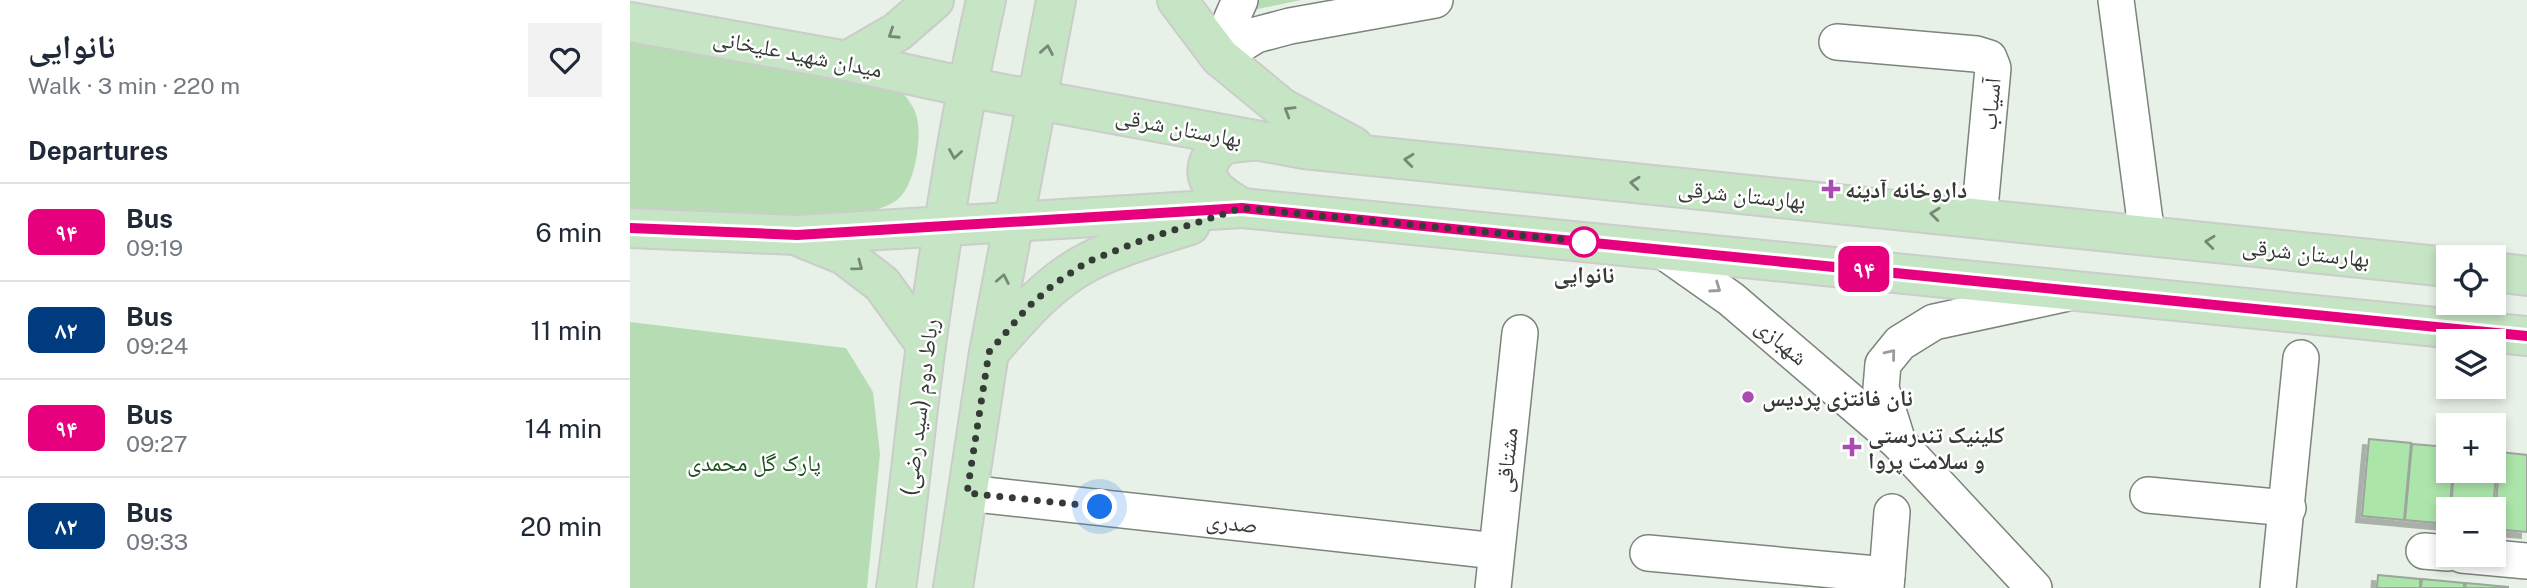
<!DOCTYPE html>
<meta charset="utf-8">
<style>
body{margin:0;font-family:"Public Sans","Noto Naskh Arabic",sans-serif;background:#f2f2f3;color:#1f2937;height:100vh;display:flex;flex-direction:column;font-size:26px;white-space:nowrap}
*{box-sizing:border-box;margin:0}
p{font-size:23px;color:#747a83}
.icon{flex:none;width:38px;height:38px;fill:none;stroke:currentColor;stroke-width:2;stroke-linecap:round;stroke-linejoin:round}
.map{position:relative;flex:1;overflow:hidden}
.panel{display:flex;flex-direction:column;background:#fff;width:630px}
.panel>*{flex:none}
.badge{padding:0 14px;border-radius:10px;font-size:24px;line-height:46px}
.tools{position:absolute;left:1806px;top:245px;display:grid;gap:14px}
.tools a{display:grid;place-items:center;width:70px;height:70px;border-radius:0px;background:#fff;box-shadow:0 4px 10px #0003;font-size:35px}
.you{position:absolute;width:35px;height:35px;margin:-18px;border:5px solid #fff;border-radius:50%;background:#1a73e8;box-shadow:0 0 0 10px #1a73e833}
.map>.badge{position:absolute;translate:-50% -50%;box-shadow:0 0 0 4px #fff}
h2{padding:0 28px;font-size:26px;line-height:63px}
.round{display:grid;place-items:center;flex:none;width:74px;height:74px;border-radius:0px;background:#f2f2f3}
.overview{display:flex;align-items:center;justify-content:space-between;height:119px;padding:0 28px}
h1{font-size:33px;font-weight:700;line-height:52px}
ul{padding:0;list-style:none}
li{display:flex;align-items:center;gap:21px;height:98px;padding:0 28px;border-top:2px solid #e0e1e3}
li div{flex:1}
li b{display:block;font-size:26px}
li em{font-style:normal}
li .badge{min-width:77px;font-weight:700;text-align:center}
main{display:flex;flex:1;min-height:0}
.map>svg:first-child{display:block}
.green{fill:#b6dcb4}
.building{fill:#ace5aa;stroke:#9da69d;stroke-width:2;filter:url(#shadow)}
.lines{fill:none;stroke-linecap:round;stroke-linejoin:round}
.minor-casing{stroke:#7c847c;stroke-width:38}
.major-casing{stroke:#cbcccb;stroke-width:42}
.minor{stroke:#fff;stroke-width:35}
.major{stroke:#c5e5c4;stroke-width:38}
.oneway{stroke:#778876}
.oneway2{stroke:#9b9d9b}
.line-casing{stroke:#fff;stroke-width:16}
.line{stroke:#e6007e;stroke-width:10}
.walk{stroke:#373b37;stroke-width:7;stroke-dasharray:0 12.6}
.poi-dot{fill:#aa4bb4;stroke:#fff;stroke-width:2.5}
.stop-dot{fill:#fff;stroke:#e6007e;stroke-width:3.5}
.labels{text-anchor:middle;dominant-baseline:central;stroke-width:5;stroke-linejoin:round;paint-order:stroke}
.street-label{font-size:23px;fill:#373b37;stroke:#fff}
.poi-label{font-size:23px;font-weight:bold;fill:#373b37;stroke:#fff;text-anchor:start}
.stop-label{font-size:23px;font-weight:bold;fill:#373b37;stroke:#fff}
.park-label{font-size:23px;fill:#175019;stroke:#fff}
</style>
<main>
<section class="panel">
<div class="overview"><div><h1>نانوایی</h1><p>Walk · 3 min · 220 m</p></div><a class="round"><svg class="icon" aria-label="heart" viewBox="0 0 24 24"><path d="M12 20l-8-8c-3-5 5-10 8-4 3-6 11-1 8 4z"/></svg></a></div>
<h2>Departures</h2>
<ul>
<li><span class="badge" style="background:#e6007e;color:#fff">۹۴</span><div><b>Bus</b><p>09:19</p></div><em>6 min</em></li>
<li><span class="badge" style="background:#003b80;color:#fff">۸۲</span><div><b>Bus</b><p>09:24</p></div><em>11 min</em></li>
<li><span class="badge" style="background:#e6007e;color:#fff">۹۴</span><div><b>Bus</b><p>09:27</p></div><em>14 min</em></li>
<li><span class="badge" style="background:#003b80;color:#fff">۸۲</span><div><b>Bus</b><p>09:33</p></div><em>20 min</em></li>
</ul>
</section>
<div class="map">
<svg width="1897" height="588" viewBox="0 0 1897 588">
<defs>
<filter id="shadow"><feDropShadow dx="-6" dy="6" stdDeviation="0" flood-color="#0004"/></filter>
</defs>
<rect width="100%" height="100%" fill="#e8f1e8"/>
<!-- green -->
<g class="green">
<path d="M621,0h50l-57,12z"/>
<path d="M0,35l270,55c8,9 14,16 17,28 5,20 -2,69 -20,82 -16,11 -35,13 -52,16l-215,-5z"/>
<path d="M0,322l216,26 27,44 7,62 -13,134h-237z"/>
</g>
<!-- building -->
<g class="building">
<path d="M1739,439l42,4 -7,77 -42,-4z"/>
<path d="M1782,444l36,3v24h5l-5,53 -43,-4z"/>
<path d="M1864,451l4,1 -5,57h-42l3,-38h40z"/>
<path d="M1870,452l27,3v77l-33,-3z"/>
<path d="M1748,575l42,4v9h-43z"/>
<path d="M1792,579l42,4v5h-43z"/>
<path d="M1836,583l42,4v1h-43z"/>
</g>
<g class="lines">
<defs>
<g id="minor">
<path d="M1486,0l31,236"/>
<path d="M1207,42l139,12 13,4 4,10 -14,151"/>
<path d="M590,57l36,-22 34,-9 145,-26"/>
<path d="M590,57l12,-39 8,-18"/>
<path d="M1030,249l71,50 167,143 136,146"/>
<path d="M1268,442l-17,-54 2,-24 17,-21 34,-21 130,-28"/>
<path d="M337,493l529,58"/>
<path d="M1518,495l140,13"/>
<path d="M1794,551l24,2"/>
<path d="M1018,553l239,22"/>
<path d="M1832,555l65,6"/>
<path d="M863,588l27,-255"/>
<path d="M1256,588l6,-76"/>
<path d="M1648,588l23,-230"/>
</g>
<g id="major">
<path d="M547,0l43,57 62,51 71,38"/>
<path d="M0,22l217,39 119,26 338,62 1144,118"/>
<path d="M217,61l50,-29 37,-32"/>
<path d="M612,208c-17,-10 -43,-24 -32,-48 3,-7 7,-12 15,-15 8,-3 18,-3 27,-4"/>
<path d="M0,228l167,7 445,-27 1285,128"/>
<path d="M172,238l42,17 38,29 44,61"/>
<path d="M1864,272l33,4"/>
<path d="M361,350c29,-33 57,-67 97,-88 31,-16 68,-26 102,-37"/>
<path d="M266,588c12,-81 19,-162 30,-243 16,-115 34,-231 60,-345"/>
<path d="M323,588l36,-236 67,-352"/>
</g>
</defs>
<!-- minor casing -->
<use href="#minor" class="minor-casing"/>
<!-- major casing -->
<use href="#major" class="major-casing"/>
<!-- minor -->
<use href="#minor" class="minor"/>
<!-- major -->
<use href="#major" class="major"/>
</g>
<!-- one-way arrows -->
<defs><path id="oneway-chevron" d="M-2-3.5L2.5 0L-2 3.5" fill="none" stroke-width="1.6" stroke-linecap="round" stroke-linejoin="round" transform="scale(1.75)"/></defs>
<g class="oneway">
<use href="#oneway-chevron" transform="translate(263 34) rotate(147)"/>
<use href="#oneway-chevron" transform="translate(417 50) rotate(-80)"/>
<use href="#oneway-chevron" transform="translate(659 111) rotate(-149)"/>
<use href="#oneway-chevron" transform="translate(325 154) rotate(99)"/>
<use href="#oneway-chevron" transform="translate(779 160) rotate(-174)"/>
<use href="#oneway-chevron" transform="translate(1005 183) rotate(-174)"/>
<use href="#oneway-chevron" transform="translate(1305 214) rotate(-174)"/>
<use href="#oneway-chevron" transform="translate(1580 242) rotate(-174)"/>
<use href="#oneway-chevron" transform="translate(228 266) rotate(37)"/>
<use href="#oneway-chevron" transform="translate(373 279) rotate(-79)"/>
</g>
<g class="oneway2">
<use href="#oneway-chevron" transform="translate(1086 288) rotate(35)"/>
<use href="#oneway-chevron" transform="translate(1261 354) rotate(-51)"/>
</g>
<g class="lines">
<defs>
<path id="line" d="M0,228l167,7 445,-27 1285,128"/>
</defs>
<!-- line casing -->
<use href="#line" class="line-casing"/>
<!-- line -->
<use href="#line" class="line"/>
<!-- walk -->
<path class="walk" d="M470,507l-133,-14 22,-141 39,-45 25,-22 34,-23 53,-21 102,-33 346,34h-4"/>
</g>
<!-- markers -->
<g class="poi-dot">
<path d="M1197.5 178.5h7v7h7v7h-7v7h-7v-7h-7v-7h7z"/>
<circle cx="1118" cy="397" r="7"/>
<path d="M1218.5 436.5h7v7h7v7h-7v7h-7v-7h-7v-7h7z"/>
</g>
<circle class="stop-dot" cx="954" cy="242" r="14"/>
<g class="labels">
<!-- street labels -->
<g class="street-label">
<text transform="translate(168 53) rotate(11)">میدان شهید علیخانی</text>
<text transform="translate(1360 104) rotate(-85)">آسیاب</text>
<text transform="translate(549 127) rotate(11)">بهارستان شرقی</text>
<text transform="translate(1112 194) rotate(6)">بهارستان شرقی</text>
<text transform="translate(1676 252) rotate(6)">بهارستان شرقی</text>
<text transform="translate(1152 341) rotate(40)">شهبازی</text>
<text transform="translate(289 407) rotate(-83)">رباط دوم (سید رضی)</text>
<text transform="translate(876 460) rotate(-84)">مشتاقی</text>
<text transform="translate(602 522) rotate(6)">صدری</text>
</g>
<!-- poi labels -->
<g class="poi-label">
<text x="1215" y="189">داروخانه آدینه</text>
<text x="1132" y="397">نان فانتزی پردیس</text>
<text x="1238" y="434">کلینیک تندرستی<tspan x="1238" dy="26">و سلامت پروا</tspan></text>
</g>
<!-- stop labels -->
<g class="stop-label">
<text x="954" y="274">نانوایی</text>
</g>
<!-- park labels -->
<g class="park-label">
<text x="124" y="462">پارک گل محمدی</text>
</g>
</g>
</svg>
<div class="tools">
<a><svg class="icon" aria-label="locate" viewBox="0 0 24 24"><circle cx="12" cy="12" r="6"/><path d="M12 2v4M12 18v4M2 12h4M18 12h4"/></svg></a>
<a><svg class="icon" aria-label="layers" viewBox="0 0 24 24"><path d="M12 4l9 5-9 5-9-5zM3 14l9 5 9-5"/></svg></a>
<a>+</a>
<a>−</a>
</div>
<div class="you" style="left:470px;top:507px"></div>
<b class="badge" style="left:1234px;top:269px;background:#e6007e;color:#fff">۹۴</b>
</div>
</main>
